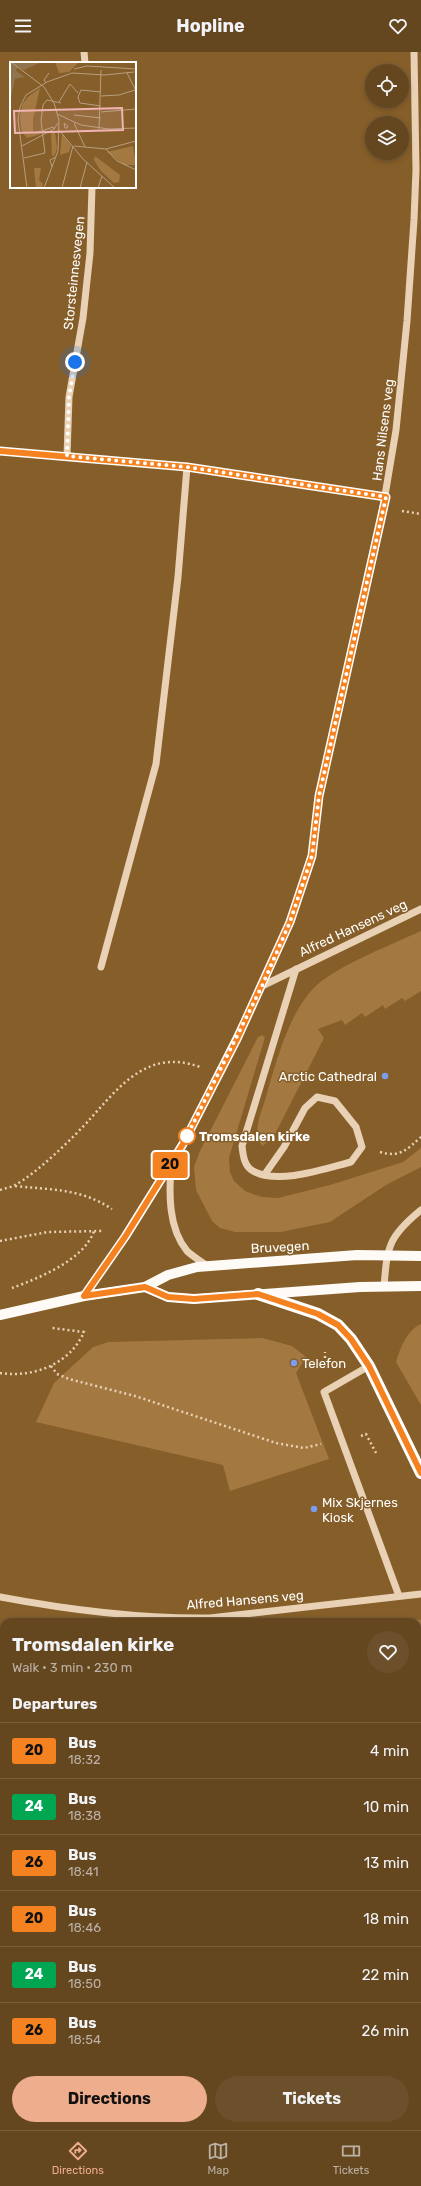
<!DOCTYPE html>
<meta charset="utf-8">
<style>
body{margin:0;font-family:Rubik,sans-serif;background:#6c502c;color:#f1f3f6;height:100vh;display:flex;flex-direction:column;font-size:15px;white-space:nowrap}
*{box-sizing:border-box;margin:0}
p{font-size:13px;color:#bbb1a4}
.icon{flex:none;width:22px;height:22px;fill:none;stroke:currentColor;stroke-width:2;stroke-linecap:round;stroke-linejoin:round}
.map{position:relative;flex:1;overflow:hidden}
.sheet{position:absolute;left:0px;top:1566px;width:421px;height:512px;display:flex;flex-direction:column;background:#64461f;border-radius:12px 12px 0 0;box-shadow:0 2px 6px #0003,0 0 0 1px #785e3d}
.sheet>*{flex:none}
.badge{padding:0 8px;border-radius:3px;font-size:14px;line-height:26px}
.fabs{position:absolute;left:365px;top:12px;display:grid;gap:8px}
.fabs a{display:grid;place-items:center;width:44px;height:44px;border-radius:50%;background:#64461f;box-shadow:0 2px 6px #0003,0 0 0 1px #785e3d;font-size:20px}
.you{position:absolute;width:20px;height:20px;margin:-10px;border:3px solid #fff;border-radius:50%;background:#1a73e8;box-shadow:0 0 0 6px #1a73e833}
.map>.badge{position:absolute;translate:-50% -50%;box-shadow:0 0 0 2px #fff}
h2{padding:0 12px;font-size:15px;line-height:36px}
.round{display:grid;place-items:center;flex:none;width:42px;height:42px;border-radius:21px;background:#6c502c}
.summary{display:flex;align-items:center;justify-content:space-between;height:68px;padding:0 12px}
h1{font-size:19px;font-weight:700;line-height:30px}
.cta{display:flex;gap:8px;margin-top:auto;padding:8px 12px}
.cta a{flex:1;height:46px;border-radius:24px;background:#eead8d;color:#111;font-size:16px;font-weight:700;line-height:46px;text-align:center}
.cta a+a{background:#6c502c;color:#f1f3f6}
ul{padding:0;list-style:none}
li{display:flex;align-items:center;gap:12px;height:56px;padding:0 12px;border-top:1px solid #785e3d}
li div{flex:1}
li b{display:block;font-size:15px}
li em{font-style:normal}
li .badge{min-width:44px;font-weight:700;text-align:center}
header{display:flex;justify-content:space-between;align-items:center;height:52px;padding:0 12px;background:#64461f;font-size:18px;font-weight:700}
.dock{display:flex;justify-content:space-around;align-items:center;height:56px;border-top:1px solid #785e3d;background:#64461f;font-size:11px;color:#bbb1a4}
.dock a{display:grid;justify-items:center;gap:2px}
.dock .current{color:#eead8d}
.map>svg:first-child{display:block}
.green{fill:#a47841}
.lines{fill:none;stroke-linecap:round;stroke-linejoin:round}
.path{stroke:#e8d1b4;stroke-width:2.5;stroke-dasharray:2 3;stroke-linecap:butt}
.minor{stroke:#e8d1b4;stroke-width:7}
.major{stroke:#fefbf6;stroke-width:10}
.highway{stroke:#fff;stroke-width:12}
.line-casing{stroke:#fff;stroke-width:9}
.line{stroke:#f58220;stroke-width:6}
.walk{stroke:#fff;stroke-width:4;stroke-dasharray:0 7.2}
.poi-dot{fill:#7b9cef;stroke:#865e29;stroke-width:1.5}
.stop-dot{fill:#fff;stroke:#f58220;stroke-width:2}
.labels{text-anchor:middle;dominant-baseline:central;stroke-width:3;stroke-linejoin:round;paint-order:stroke}
.street-label{font-size:13px;fill:#fff;stroke:#865e29}
.poi-label{font-size:13px;fill:#fff;stroke:#865e29;text-anchor:start}
.stop-label{font-size:13px;font-weight:bold;fill:#fff;stroke:#865e29;text-anchor:start}
.inset-road{fill:none;stroke:#b69e7f;stroke-width:1}
.view{fill:#f1b4b4;fill-opacity:0.15;stroke:#f1b4b4;stroke-width:2}
.inset-edge{fill:none;stroke:#fff;stroke-width:2}
</style>
<header><svg class="icon" aria-label="menu" viewBox="0 0 24 24"><path d="M4 6h16M4 12h16M4 18h16"/></svg>Hopline<svg class="icon" aria-label="heart" viewBox="0 0 24 24"><path d="M12 20l-8-8c-3-5 5-10 8-4 3-6 11-1 8 4z"/></svg></header>
<div class="map">
<svg width="421" height="2078" viewBox="0 0 421 2078">
<rect width="100%" height="100%" fill="#865e29"/>
<!-- green -->
<g class="green">
<path d="M421,879v60l-16,10 -3,-3 -17,11 -2,-4 -18,12 -3,-4 -17,12 -3,-5 -24,9 6,9 -49,96 -12,12c-12,-11 -2,-33 2,-46 11,-37 25,-96 58,-120 27,-19 67,-35 98,-49z"/>
<path d="M262,983l3,2 -36,121 1,14 4,9 11,10 17,6 16,1 52,-13 73,-23 18,-14v19l-35,18 -56,37 -49,10h-46l-15,-4 -8,-7 -16,-31 -2,-23 6,-16 58,-114z"/>
<path d="M421,1272v81l-25,-43c4,-14 11,-32 25,-38z"/>
<path d="M262,1286l30,8 14,11 -10,16 33,86 -99,32 -7,-26 -187,-43 18,-39 39,-36 16,-5z"/>
<path d="M381,1565l40,3v103l-4,-11v-90h-34z"/>
<path d="M0,1699l4,2v232h-4z"/>
<path d="M417,1715h4v216l-4,2z"/>
</g>
<g class="lines">
<!-- path -->
<g class="path">
<path d="M402,459l19,3"/>
<path d="M380,1100c21,6 27,-3 41,-15"/>
<path d="M15,1134c36,4 65,2 97,23"/>
<path d="M0,1138c5,-2 10,-2 15,-5 21,-11 59,-48 75,-66 30,-33 58,-71 110,-52"/>
<path d="M0,1189l48,-9 55,-1"/>
<path d="M12,1236c27,-10 72,-28 82,-57"/>
<path d="M51,1314l6,8 12,5 66,17 141,47 28,5 17,-4"/>
<path d="M325,1316v-16"/>
<path d="M0,1321c34,5 70,-9 84,-41l-32,-4"/>
<path d="M361,1384l5,-2 10,19"/>
</g>
<!-- minor -->
<g class="minor">
<path d="M84,0l1,11"/>
<path d="M0,399l187,16 199,30"/>
<path d="M67,404l2,-59 14,-79 7,-65 2,-66"/>
<path d="M101,915l55,-203 22,-187 9,-110"/>
<path d="M262,934l159,-77"/>
<path d="M171,1113c-2,28 -3,63 16,86 5,5 14,10 20,15"/>
<path d="M265,1122l19,-27 21,-39 12,-11 18,4 21,26 6,20 -11,15c-27,7 -73,23 -98,9 -9,-5 -10,-16 -11,-25l54,-177"/>
<path d="M384,1235c3,-41 5,-51 37,-77"/>
<path d="M84,1244l41,-59 58,-93 79,-158 28,-64 22,-66 7,-60 60,-265 17,-101 11,-109 7,-101 2,-50 -2,-118"/>
<path d="M369,1314l-45,26 75,204"/>
<path d="M0,1545c69,13 140,22 210,21l211,-24"/>
</g>
<!-- major -->
<g class="major">
<path d="M145,1235l23,10 26,2 166,-12 61,-1"/>
<path d="M0,1263l84,-19 61,-9 23,-12 29,-8 160,-12 64,1"/>
</g>
<!-- highway -->
<g class="highway">
<path d="M258,1242l60,20 20,11 13,14 18,27 52,107"/>
<path d="M417,1975h4"/>
<path d="M0,1982l4,1"/>
</g>
</g>
<g class="lines">
<defs>
<path id="line" d="M0,399l187,16 199,30 -67,299 -7,60 -22,66 -53,117 -54,105 -58,93 -41,59 61,-9 23,10 26,2 64,-5 60,20 20,11 13,14 18,27 52,107"/>
</defs>
<!-- line casing -->
<use href="#line" class="line-casing"/>
<!-- line -->
<use href="#line" class="line"/>
<!-- walk -->
<path class="walk" d="M75,310l-6,35 -2,59 120,11 199,30 -67,299 -7,60 -22,66 -28,64 -75,150"/>
</g>
<!-- markers -->
<g class="poi-dot">
<circle cx="385" cy="1024" r="4"/>
<circle cx="294" cy="1311" r="4"/>
<circle cx="314" cy="1457" r="4"/>
</g>
<circle class="stop-dot" cx="187" cy="1084" r="8"/>
<g class="labels">
<!-- street labels -->
<g class="street-label">
<text transform="translate(74 221) rotate(-84)">Storsteinnesvegen</text>
<text transform="translate(383 378) rotate(-83)">Hans Nilsens veg</text>
<text transform="translate(353 876) rotate(-25)">Alfred Hansens veg</text>
<text transform="translate(280 1195) rotate(-3)">Bruvegen</text>
<text transform="translate(245 1548) rotate(-5)">Alfred Hansens veg</text>
</g>
<!-- poi labels -->
<g class="poi-label">
<text x="377" y="1024" text-anchor="end">Arctic Cathedral</text>
<text x="302" y="1311">Telefon</text>
<text x="322" y="1450">Mix Skjernes<tspan x="322" dy="15">Kiosk</tspan></text>
</g>
<!-- stop labels -->
<g class="stop-label">
<text x="199" y="1084">Tromsdalen kirke</text>
</g>
</g>
<!-- overview -->
<g transform="translate(10 10)">
<rect width="126" height="126" fill="#865e29"/>
<path d="M45,0h24l-10,10 -10,1zM30,26l-7,31v14l8,-3v4l-14,4 -5,-6 -2,-13 2,-14 7,-9zM45,69l2,17 -2,7 -3,1 -1,-23zM52,72l9,12 -2,6 -9,3zM123,84l3,19h-12l-17,-13zM85,94l25,19 -1,7 -5,1 -13,-12 -7,-11zM24,106h7l-2,12 4,4 -1,4h-6z" fill="#a47841"/>
<path d="M0,0h32l-18,8 -6,-3 -2,4 9,6 -10,2 -5,23z" fill="#90744e"/>
<path class="inset-road" d="M1,0l33,25 10,16 5,17 -1,31 -14,37M64,7l13,-3 49,3M117,11l9,18M36,21l-2,-3 5,-7M91,34l18,-1 16,-5M49,40l11,-18 8,9M91,44l-21,-3 -2,-6 3,-7 20,2M91,50l35,-3M47,52l24,11 28,4 27,-1M64,53l27,3M54,61l4,3 -1,2h-2zM64,61l11,24M89,67l2,-59M49,68l24,29 32,29M32,69l11,-4 1,2M12,84l32,-17 4,-6M64,84l32,3 30,-8M96,87l11,12 19,9M14,96l21,-5 -4,-32 2,-16 4,-5 14,3M42,105l-2,-7 6,-3M17,126l-9,-68 2,-13 6,-12 21,-13 25,-9 33,2 29,-3M52,126l11,-42M70,126l7,-26M88,126l4,-12M105,126h19"/>
<path class="view" d="M112,46l1,22 -108,3 -1,-22z"/>
<rect width="126" height="126" class="inset-edge"/>
</g>
</svg>
<div class="fabs">
<a><svg class="icon" aria-label="locate" viewBox="0 0 24 24"><circle cx="12" cy="12" r="6"/><path d="M12 2v4M12 18v4M2 12h4M18 12h4"/></svg></a>
<a><svg class="icon" aria-label="layers" viewBox="0 0 24 24"><path d="M12 4l9 5-9 5-9-5zM3 14l9 5 9-5"/></svg></a>
</div>
<div class="you" style="left:75px;top:310px"></div>
<b class="badge" style="left:170px;top:1113px;background:#f58220;color:#111">20</b>
<section class="sheet">
<div class="summary"><div><h1>Tromsdalen kirke</h1><p>Walk · 3 min · 230 m</p></div><a class="round"><svg class="icon" aria-label="heart" viewBox="0 0 24 24"><path d="M12 20l-8-8c-3-5 5-10 8-4 3-6 11-1 8 4z"/></svg></a></div>
<h2>Departures</h2>
<ul>
<li><span class="badge" style="background:#f58220;color:#111">20</span><div><b>Bus</b><p>18:32</p></div><em>4 min</em></li>
<li><span class="badge" style="background:#00a651;color:#fff">24</span><div><b>Bus</b><p>18:38</p></div><em>10 min</em></li>
<li><span class="badge" style="background:#f58220;color:#111">26</span><div><b>Bus</b><p>18:41</p></div><em>13 min</em></li>
<li><span class="badge" style="background:#f58220;color:#111">20</span><div><b>Bus</b><p>18:46</p></div><em>18 min</em></li>
<li><span class="badge" style="background:#00a651;color:#fff">24</span><div><b>Bus</b><p>18:50</p></div><em>22 min</em></li>
<li><span class="badge" style="background:#f58220;color:#111">26</span><div><b>Bus</b><p>18:54</p></div><em>26 min</em></li>
</ul>
<div class="cta"><a>Directions</a><a>Tickets</a></div>
</section>
</div>
<nav class="dock">
<a class="current"><svg class="icon" aria-label="directions" viewBox="0 0 24 24"><path d="M12 3l9 9-9 9-9-9zM9 14v-3h6M13 9l2 2-2 2"/></svg>Directions</a>
<a><svg class="icon" aria-label="map" viewBox="0 0 24 24"><path d="M3 6l6-2 6 2 6-2v14l-6 2-6-2-6 2zM9 4v14M15 6v14"/></svg>Map</a>
<a><svg class="icon" aria-label="tickets" viewBox="0 0 24 24"><path d="M3 7h18v10H3zM15 7v10"/></svg>Tickets</a>
</nav>
